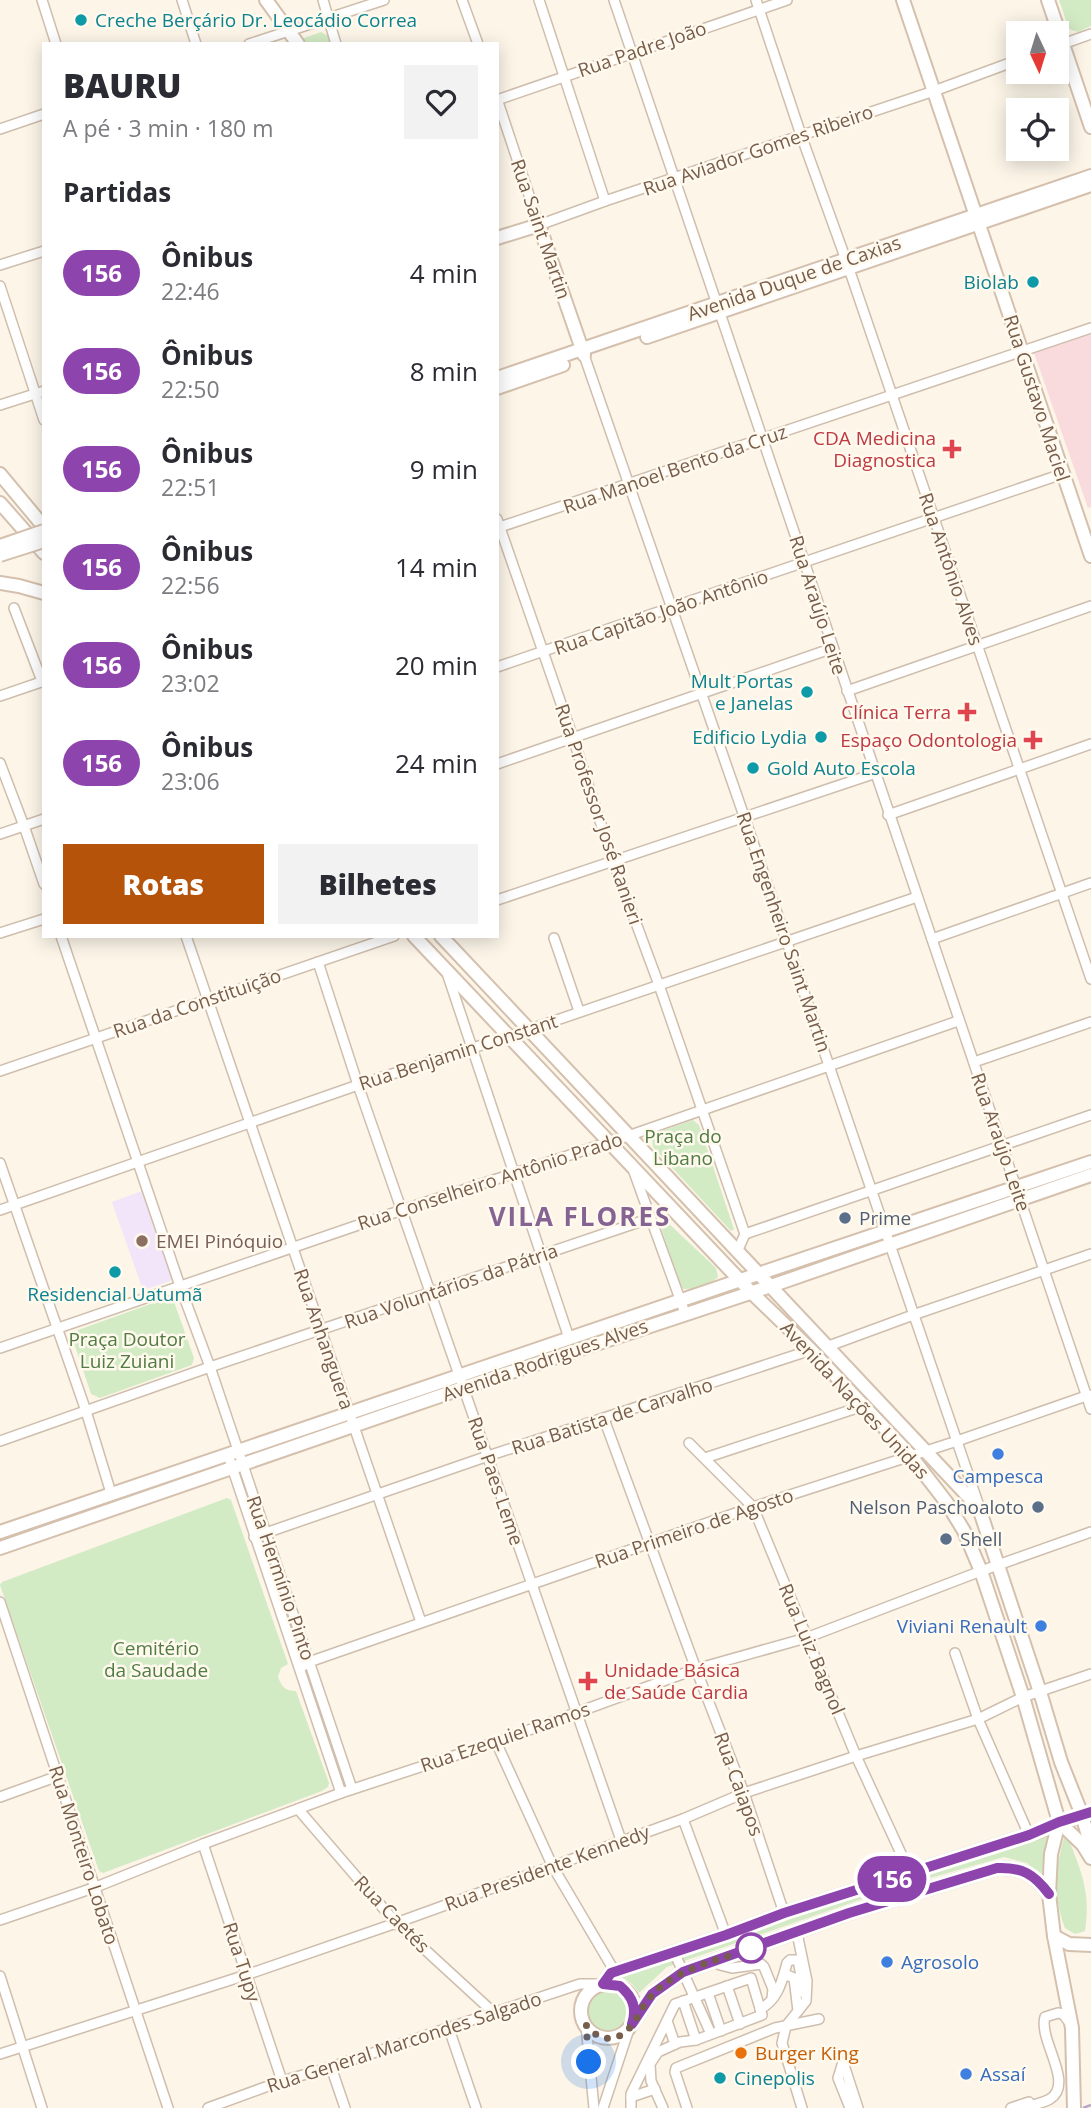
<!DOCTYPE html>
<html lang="pt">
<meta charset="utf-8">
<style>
body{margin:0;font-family:"Open Sans",sans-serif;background:#f2f2f3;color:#2b2b33;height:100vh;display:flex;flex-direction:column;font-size:26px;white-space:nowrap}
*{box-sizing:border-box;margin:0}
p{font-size:23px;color:#7c7c81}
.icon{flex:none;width:38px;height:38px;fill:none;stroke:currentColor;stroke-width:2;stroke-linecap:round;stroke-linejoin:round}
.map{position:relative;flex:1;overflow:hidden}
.sheet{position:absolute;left:42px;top:42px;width:457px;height:896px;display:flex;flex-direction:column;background:#fff;border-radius:0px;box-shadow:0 4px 18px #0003}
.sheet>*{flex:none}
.badge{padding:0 14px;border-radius:23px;font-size:24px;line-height:46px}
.needle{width:46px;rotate:176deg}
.buttons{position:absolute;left:1006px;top:21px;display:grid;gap:14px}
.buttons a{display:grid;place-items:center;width:63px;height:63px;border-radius:0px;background:#fff;box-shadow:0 4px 18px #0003;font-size:35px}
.you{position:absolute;width:35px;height:35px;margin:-18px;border:5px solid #fff;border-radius:50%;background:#1a73e8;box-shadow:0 0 0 10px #1a73e833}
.map>.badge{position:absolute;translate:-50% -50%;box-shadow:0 0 0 4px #fff}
h2{padding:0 21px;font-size:26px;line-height:63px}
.round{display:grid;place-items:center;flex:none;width:74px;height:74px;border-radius:0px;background:#f2f2f3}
.overview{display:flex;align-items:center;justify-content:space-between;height:119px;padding:0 21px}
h1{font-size:33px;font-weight:800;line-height:52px}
.button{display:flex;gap:14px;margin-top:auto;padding:14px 21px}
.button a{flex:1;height:80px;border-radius:0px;background:#b45309;color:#fff;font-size:28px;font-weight:800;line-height:80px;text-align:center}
.button a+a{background:#f2f2f3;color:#2b2b33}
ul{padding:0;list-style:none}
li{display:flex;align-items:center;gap:21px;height:98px;padding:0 21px}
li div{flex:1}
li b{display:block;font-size:26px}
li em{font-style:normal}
li .badge{min-width:77px;font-weight:700;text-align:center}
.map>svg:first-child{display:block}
.education{fill:#f2e4f9}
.medical{fill:#fadbdd}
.green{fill:#d3ebc5}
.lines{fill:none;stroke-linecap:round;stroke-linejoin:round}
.street-casing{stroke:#cfbead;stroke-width:12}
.secondary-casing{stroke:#d4c0ad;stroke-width:16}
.street{stroke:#fff;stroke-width:9}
.secondary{stroke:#fff;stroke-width:12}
.rail{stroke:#b9a5c7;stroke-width:2.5;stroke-dasharray:10 7;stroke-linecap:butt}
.secondary-bridge-casing{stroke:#d4c0ad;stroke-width:16;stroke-linecap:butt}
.secondary-bridge{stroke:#fff;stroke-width:12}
.line-casing{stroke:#fff;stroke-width:16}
.line{stroke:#8e44ad;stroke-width:10}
.walk{stroke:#775d4b;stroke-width:7;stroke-dasharray:0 12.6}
.culture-dot{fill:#0f9aa8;stroke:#fff9ee;stroke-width:2.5}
.health-dot{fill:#e0444e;stroke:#fff9ee;stroke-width:2.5}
.service-dot{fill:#5c6f8a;stroke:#fff9ee;stroke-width:2.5}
.education-dot{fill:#8d6e63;stroke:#fff9ee;stroke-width:2.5}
.shop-dot{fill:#3f7fe0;stroke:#fff9ee;stroke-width:2.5}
.stop-dot{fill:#fff;stroke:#8e44ad;stroke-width:3.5}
.food-dot{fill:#e8710a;stroke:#fff9ee;stroke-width:2.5}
.labels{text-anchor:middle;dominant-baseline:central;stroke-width:5;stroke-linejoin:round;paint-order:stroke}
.culture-label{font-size:19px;fill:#0d838f;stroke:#fff9ee;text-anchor:start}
.street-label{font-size:19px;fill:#775d4b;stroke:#fff9ee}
.health-label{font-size:19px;fill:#be3a42;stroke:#fff9ee;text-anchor:end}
.park-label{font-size:19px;fill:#517c43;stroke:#fff9ee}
.service-label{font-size:19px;fill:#4e5e75;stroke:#fff9ee;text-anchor:start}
.education-label{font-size:19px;fill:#785e54;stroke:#fff9ee;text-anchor:start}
.shop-label{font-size:19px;fill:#366cbe;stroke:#fff9ee;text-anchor:start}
.food-label{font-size:19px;fill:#c56008;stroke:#fff9ee;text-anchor:start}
.district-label{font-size:26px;font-weight:bold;letter-spacing:2px;fill:#856393;stroke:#fff9ee}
</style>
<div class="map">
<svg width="1091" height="2108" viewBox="0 0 1091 2108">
<rect width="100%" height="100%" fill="#fcf5e8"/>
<!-- education -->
<path class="education" d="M142,1191l31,89 -30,10 -31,-88z"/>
<!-- medical -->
<path class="medical" d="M1091,334v173l-3,1 -54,-155z"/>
<!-- green -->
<g class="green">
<path d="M1059,0h32v26l-13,6 -9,-3z"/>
<path d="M321,32l7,4 2,8h-26v-6z"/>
<path d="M693,1120l6,5 35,104 -3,2 -78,-84 -1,-8 1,-5z"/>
<path d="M661,1221h5l50,47 2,9c-8,7 -23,13 -34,12l-4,-3 -20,-62z"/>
<path d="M167,1298l6,1 21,59 -2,7 -92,33 -9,-4 -19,-57 6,-7z"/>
<path d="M227,1498l4,2 57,164 -7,4 -3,9c4,10 7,14 18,14l33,92 -1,4 -6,4 -219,82 -4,-2 -99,-286 2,-3z"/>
<path d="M1048,1834l-7,42 -14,-13 -23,-6 -116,33 -221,77 -28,26 -7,-9 -12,-8 236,-81 163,-49z"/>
<path d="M1064,1838l5,2c13,33 22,55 16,91l-10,3 -10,-6c-12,-31 -10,-59 -1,-90z"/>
<circle cx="608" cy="2011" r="20"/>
</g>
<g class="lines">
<defs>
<g id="street">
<path d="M42,0l14,44"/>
<path d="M182,0l14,44"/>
<path d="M323,0l13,44"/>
<path d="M462,0l16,44"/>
<path d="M539,0l66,201"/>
<path d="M614,0l477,1409"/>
<path d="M756,0l45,135 45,125 245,719"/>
<path d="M249,44l135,-44"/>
<path d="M1060,45l31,-11"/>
<path d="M497,99l42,126 66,-24 329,-110 84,-31"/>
<path d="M497,100l290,-100"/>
<path d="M0,129l44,-15"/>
<path d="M0,265l44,-14"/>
<path d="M0,286l44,134"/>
<path d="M585,358l159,458 235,690"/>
<path d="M0,405l44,-14"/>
<path d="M497,519l76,219 40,123 46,124 86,249 -8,18"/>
<path d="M497,528l594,-200"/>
<path d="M14,608l28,73"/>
<path d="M497,667l565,-193"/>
<path d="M847,691l244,-85"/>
<path d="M0,696l44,-15"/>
<path d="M0,763l24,63 20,58"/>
<path d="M497,764l336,-116"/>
<path d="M888,815l203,-71"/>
<path d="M0,834l44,-15"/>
<path d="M497,900l379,-127"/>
<path d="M0,933l44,-14"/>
<path d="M61,936l119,350 30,81 142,422"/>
<path d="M186,936l235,686"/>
<path d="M554,938l25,73"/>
<path d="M932,939l159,-56"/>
<path d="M318,962l40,123 263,755"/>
<path d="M447,973l122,365"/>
<path d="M974,1062l117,-40"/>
<path d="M0,1071l394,-135"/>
<path d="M0,1163l86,248 25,82"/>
<path d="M634,1172l51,141"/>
<path d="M0,1210l358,-125 152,-49 407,-139"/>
<path d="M745,1234l346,-119"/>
<path d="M826,1347l87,-32 178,-61"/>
<path d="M0,1348l402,-138 226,-74 330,-115"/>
<path d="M604,1419l92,250 48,124 40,120"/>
<path d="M0,1441l210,-74 441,-149"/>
<path d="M689,1443l64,64 103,249 54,117"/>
<path d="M228,1455l113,338"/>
<path d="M705,1458l158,-52"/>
<path d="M254,1537l234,-81 323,-106"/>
<path d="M0,1602l168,506"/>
<path d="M955,1653l23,66 51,116"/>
<path d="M300,1668l9,-6 444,-155 204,-66 132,-46"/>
<path d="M496,1742l57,125 62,105"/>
<path d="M0,1797l58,-21"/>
<path d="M298,1809l98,114 98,90"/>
<path d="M683,1819l43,116"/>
<path d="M203,1844l79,237"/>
<path d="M0,1920l96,-33 107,-43 138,-51 155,-51 200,-73 110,-31 175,-67 110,-39"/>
<path d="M797,1933l10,48 -1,20 -20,25 -4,17 20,65"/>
<path d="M674,1952l37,82"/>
<path d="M718,1960l2,5 12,3 29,-4 3,3 9,22 -1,10"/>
<path d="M0,1976l42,132"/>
<path d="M783,1978l4,-3 7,3 4,33"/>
<path d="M727,1986l13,38"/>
<path d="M708,1993l13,38"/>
<path d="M683,2001l13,39"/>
<path d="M760,2009c18,-9 22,-28 27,-46l3,-3h8l6,33"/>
<path d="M667,2021l8,23"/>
<path d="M586,2025l8,83"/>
<path d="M449,2029l27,79"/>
<path d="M0,2054l246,-79 150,-52 287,-104 61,-26 112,-37 122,-37 45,-22 68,-23"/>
<path d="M331,2067l14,41"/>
<path d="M631,2097l24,-8"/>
<path d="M208,2108l74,-27 49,-14 249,-83h22"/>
<path d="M603,2108l26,-79"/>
<path d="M631,2108v-14l44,-90 76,-26 11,37 -66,25 -16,2 -22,10 -8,12 1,17 12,27"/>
<path d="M687,2108l-12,-36 1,-4 99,-40 44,-9"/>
<path d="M850,2108l-12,-30 5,-16 15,46"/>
<path d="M1011,2108l18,-6"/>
<path d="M1024,2108c8,-3 19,-5 26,-9 25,-16 -12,-59 -5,-82l13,-4 5,1 6,8"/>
</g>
<g id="secondary">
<path d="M266,0l32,44"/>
<path d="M903,0l188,556"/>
<path d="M1048,0l43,127"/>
<path d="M497,238l42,-13 45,130"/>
<path d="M647,337l444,-152"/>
<path d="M497,378l594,-202"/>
<path d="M497,388l66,-23"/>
<path d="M0,474l44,53"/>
<path d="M0,503l44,50"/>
<path d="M0,583l19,3 25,7"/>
<path d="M414,936l337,356 60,58 99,105 37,48 17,28 17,40 42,126 36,125 -8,32 -2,40 5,42 18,92 2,80"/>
<path d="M441,936l538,572 61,184 21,70 21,53 9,31"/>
<path d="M0,1532l758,-258 333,-112"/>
<path d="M0,1548l463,-160 308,-102 320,-111"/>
<path d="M1059,1822l24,23 8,13"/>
<path d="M1054,1936l15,8 22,1"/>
<path d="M603,1984l8,-11 115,-38 58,-22 245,-78 53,-20"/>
<circle cx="608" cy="2011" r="27"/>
<path d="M632,2024l20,-30 31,-22 166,-59 148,-45c25,-1 37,6 52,26"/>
</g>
</defs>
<!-- street casing -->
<use href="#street" class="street-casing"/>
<!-- secondary casing -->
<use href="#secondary" class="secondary-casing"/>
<!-- street -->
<use href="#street" class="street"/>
<!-- secondary -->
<use href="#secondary" class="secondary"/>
<!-- rail -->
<path class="rail" d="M1083,2108l8,-3"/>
<defs>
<g id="secondary-bridge">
<path d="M0,546l44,-15"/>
<path d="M0,555l44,-14"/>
</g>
</defs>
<!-- secondary-bridge casing -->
<use href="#secondary-bridge" class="secondary-bridge-casing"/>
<!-- secondary-bridge -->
<use href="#secondary-bridge" class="secondary-bridge"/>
</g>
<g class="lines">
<defs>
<path id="line" d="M1049,1894c-15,-20 -27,-27 -52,-26l-148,45 -166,59 -31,22 -20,30c5,-16 1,-27 -12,-38l-17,-2 8,-11 115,-38 58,-22 245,-78 30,-13 32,-10"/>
</defs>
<!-- line casing -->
<use href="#line" class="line-casing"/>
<!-- line -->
<use href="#line" class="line"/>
<!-- walk -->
<path class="walk" d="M589,2062l-3,-37c9,11 20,17 33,11 17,-8 21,-30 34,-42 26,-27 65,-33 98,-46"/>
</g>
<!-- markers -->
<g class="culture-dot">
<circle cx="81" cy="20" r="7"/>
<circle cx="1033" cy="282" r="7"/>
<circle cx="807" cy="692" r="7"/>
<circle cx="821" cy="737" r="7"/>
<circle cx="753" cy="768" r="7"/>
<circle cx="115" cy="1272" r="7"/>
<circle cx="720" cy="2078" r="7"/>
</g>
<g class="health-dot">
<path d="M948.5 438.5h7v7h7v7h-7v7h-7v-7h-7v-7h7z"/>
<path d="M963.5 701.5h7v7h7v7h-7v7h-7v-7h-7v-7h7z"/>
<path d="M1029.5 729.5h7v7h7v7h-7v7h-7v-7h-7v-7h7z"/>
<path d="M584.5 1670.5h7v7h7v7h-7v7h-7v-7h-7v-7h7z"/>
</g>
<g class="service-dot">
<circle cx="845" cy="1218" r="7"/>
<circle cx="1038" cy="1507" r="7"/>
<circle cx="946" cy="1539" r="7"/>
</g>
<circle class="education-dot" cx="142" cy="1241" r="7"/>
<g class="shop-dot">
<circle cx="998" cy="1454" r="7"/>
<circle cx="1041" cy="1626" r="7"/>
<circle cx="887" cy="1962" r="7"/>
<circle cx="966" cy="2074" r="7"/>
</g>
<circle class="stop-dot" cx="751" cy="1948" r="14"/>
<circle class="food-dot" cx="741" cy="2053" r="7"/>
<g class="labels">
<!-- culture labels -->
<g class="culture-label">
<text x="95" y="20">Creche Berçário Dr. Leocádio Correa</text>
<text x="1019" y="282" text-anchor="end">Biolab</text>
<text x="793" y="681" text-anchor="end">Mult Portas<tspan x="793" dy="22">e Janelas</tspan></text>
<text x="807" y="737" text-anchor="end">Edificio Lydia</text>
<text x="767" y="768">Gold Auto Escola</text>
<text x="115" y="1294" text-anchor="middle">Residencial Uatumã</text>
<text x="734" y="2078">Cinepolis</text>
</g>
<!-- street labels -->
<g class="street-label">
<text transform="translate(642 49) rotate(-19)">Rua Padre João</text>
<text transform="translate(758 150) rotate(-19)">Rua Aviador Gomes Ribeiro</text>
<text transform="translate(541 229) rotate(71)">Rua Saint Martin</text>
<text transform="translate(794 278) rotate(-19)">Avenida Duque de Caxias</text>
<text transform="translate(1037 398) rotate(72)">Rua Gustavo Maciel</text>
<text transform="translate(675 469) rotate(-19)">Rua Manoel Bento da Cruz</text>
<text transform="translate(951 569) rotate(71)">Rua Antônio Alves</text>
<text transform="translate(818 605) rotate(72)">Rua Araújo Leite</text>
<text transform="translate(661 612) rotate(-19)">Rua Capitão João Antônio</text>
<text transform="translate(599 814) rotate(71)">Rua Professor José Ranieri</text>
<text transform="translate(784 932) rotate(71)">Rua Engenheiro Saint Martin</text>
<text transform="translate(197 1003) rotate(-19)">Rua da Constituição</text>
<text transform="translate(458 1052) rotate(-18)">Rua Benjamin Constant</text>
<text transform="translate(1001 1142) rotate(71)">Rua Araújo Leite</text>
<text transform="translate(490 1181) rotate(-18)">Rua Conselheiro Antônio Prado</text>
<text transform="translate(451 1286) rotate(-19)">Rua Voluntários da Pátria</text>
<text transform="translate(324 1339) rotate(71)">Rua Anhanguera</text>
<text transform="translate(545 1360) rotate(-19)">Avenida Rodrigues Alves</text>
<text transform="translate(855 1400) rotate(47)">Avenida Nações Unidas</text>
<text transform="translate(612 1416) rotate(-18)">Rua Batista de Carvalho</text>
<text transform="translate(496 1481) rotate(71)">Rua Paes Leme</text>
<text transform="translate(694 1528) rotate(-19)">Rua Primeiro de Agosto</text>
<text transform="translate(281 1578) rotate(71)">Rua Hermínio Pinto</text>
<text transform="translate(812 1649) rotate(67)">Rua Luiz Bagnol</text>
<text transform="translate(505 1737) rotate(-19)">Rua Ezequiel Ramos</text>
<text transform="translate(739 1784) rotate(70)">Rua Caiapos</text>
<text transform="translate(84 1855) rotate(72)">Rua Monteiro Lobato</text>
<text transform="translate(547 1868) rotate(-20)">Rua Presidente Kennedy</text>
<text transform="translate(392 1914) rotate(46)">Rua Caetés</text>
<text transform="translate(242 1962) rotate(72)">Rua Tupy</text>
<text transform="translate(404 2042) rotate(-18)">Rua General Marcondes Salgado</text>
</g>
<!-- health labels -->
<g class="health-label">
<text x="936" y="438">CDA Medicina<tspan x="936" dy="22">Diagnostica</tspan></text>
<text x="951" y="712">Clínica Terra</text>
<text x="1017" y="740">Espaço Odontologia</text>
<text x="604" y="1670" text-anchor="start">Unidade Básica<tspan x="604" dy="22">de Saúde Cardia</tspan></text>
</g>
<!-- park labels -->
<g class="park-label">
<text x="683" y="1136">Praça do<tspan x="683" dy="22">Libano</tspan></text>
<text x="127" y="1339">Praça Doutor<tspan x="127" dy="22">Luiz Zuiani</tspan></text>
<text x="156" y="1648">Cemitério<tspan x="156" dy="22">da Saudade</tspan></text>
</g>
<!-- service labels -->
<g class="service-label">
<text x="859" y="1218">Prime</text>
<text x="1024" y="1507" text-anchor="end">Nelson Paschoaloto</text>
<text x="960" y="1539">Shell</text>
</g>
<!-- education labels -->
<g class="education-label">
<text x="156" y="1241">EMEI Pinóquio</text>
</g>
<!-- shop labels -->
<g class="shop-label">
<text x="998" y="1476" text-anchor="middle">Campesca</text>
<text x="1027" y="1626" text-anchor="end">Viviani Renault</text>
<text x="901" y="1962">Agrosolo</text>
<text x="980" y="2074">Assaí</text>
</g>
<!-- food labels -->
<g class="food-label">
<text x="755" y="2053">Burger King</text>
</g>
<!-- district labels -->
<g class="district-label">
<text x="580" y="1216">VILA FLORES</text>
</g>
</g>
</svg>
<div class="buttons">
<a><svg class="needle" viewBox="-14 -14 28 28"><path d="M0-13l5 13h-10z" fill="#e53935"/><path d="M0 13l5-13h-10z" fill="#7c7c81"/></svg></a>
<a><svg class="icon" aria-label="locate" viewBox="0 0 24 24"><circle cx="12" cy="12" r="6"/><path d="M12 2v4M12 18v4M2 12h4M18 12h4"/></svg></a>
</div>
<div class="you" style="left:589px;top:2062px"></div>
<b class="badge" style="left:892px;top:1879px;background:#8e44ad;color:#fff">156</b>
<section class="sheet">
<div class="overview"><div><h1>BAURU</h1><p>A pé · 3 min · 180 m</p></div><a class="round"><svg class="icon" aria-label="heart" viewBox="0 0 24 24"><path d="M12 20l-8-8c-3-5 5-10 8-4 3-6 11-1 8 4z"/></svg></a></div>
<h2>Partidas</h2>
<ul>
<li><span class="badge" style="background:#8e44ad;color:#fff">156</span><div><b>Ônibus</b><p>22:46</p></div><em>4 min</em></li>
<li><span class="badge" style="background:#8e44ad;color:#fff">156</span><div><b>Ônibus</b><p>22:50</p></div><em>8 min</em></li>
<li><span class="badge" style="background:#8e44ad;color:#fff">156</span><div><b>Ônibus</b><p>22:51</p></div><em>9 min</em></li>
<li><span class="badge" style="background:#8e44ad;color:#fff">156</span><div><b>Ônibus</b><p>22:56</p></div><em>14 min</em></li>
<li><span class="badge" style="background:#8e44ad;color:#fff">156</span><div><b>Ônibus</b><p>23:02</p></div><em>20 min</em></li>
<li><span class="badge" style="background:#8e44ad;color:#fff">156</span><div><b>Ônibus</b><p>23:06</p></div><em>24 min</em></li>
</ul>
<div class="button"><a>Rotas</a><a>Bilhetes</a></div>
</section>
</div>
